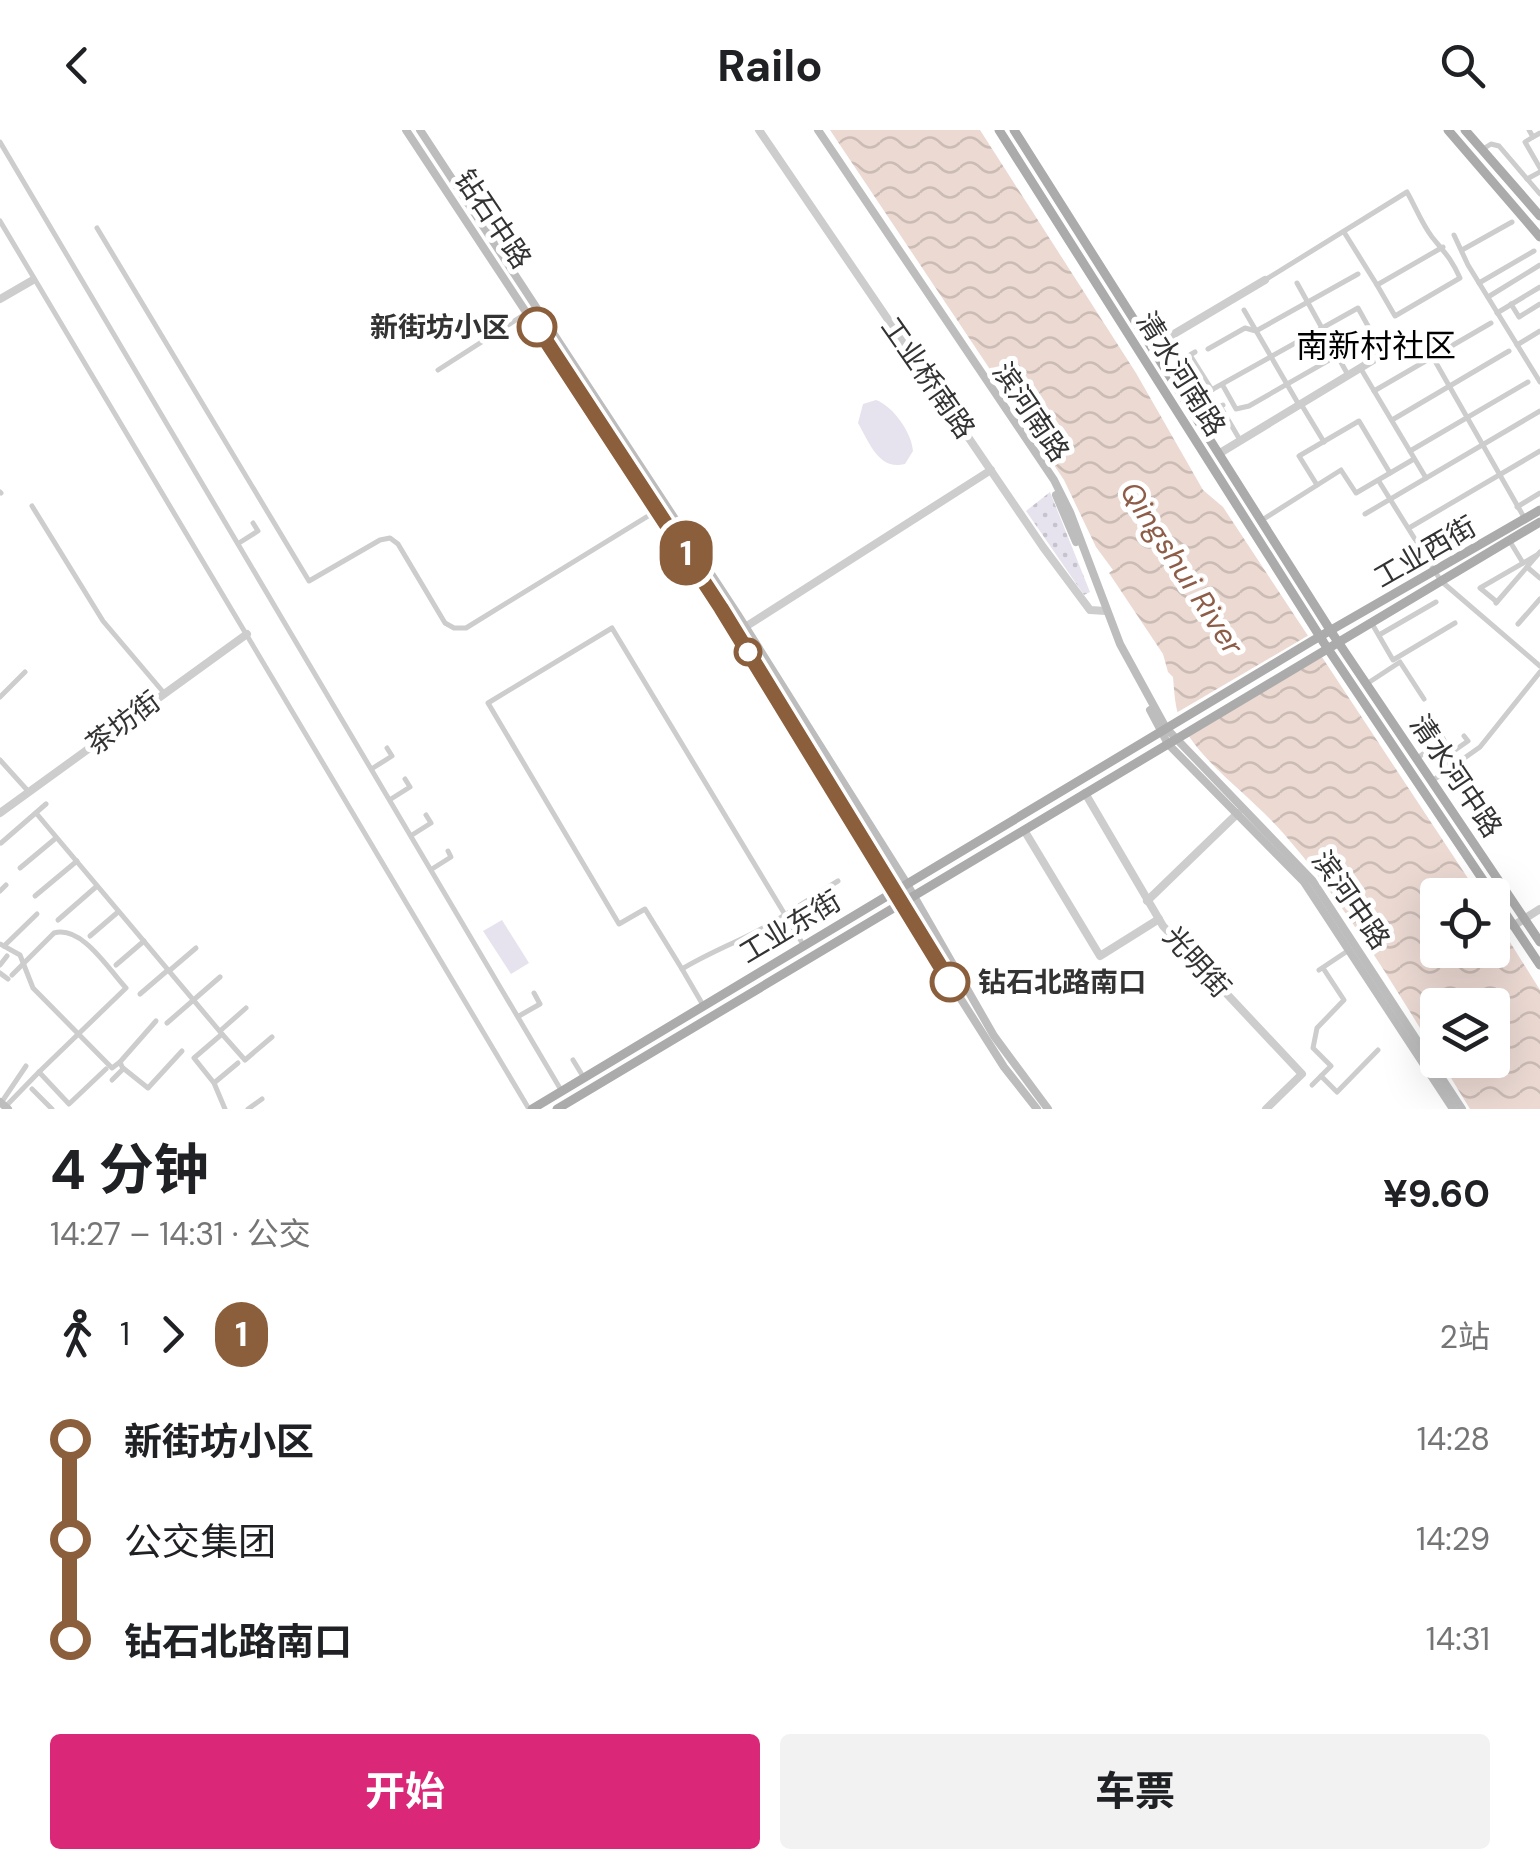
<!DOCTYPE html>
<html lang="zh">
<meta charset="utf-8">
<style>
body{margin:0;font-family:"DM Sans","Noto Sans SC",sans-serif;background:#f2f2f2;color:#202124;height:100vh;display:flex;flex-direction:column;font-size:38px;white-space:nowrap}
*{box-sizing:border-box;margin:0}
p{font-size:32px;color:#757577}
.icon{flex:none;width:55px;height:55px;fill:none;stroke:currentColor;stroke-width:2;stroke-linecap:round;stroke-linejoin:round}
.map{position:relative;height:979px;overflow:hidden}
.side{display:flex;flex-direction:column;background:#fff;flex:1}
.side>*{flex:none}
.badge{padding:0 20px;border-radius:32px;font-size:35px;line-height:65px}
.fabs{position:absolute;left:1420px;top:748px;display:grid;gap:20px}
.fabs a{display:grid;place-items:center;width:90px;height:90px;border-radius:10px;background:#fff;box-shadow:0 10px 40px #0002;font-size:50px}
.map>.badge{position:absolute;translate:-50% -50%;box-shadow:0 0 0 5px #fff}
.legs{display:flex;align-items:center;gap:15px;height:110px;padding:0 50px;font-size:32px}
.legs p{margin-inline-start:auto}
.overview{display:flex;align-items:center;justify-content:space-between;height:170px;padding:0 50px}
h1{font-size:55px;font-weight:700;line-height:75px}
.action{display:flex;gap:20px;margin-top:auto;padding:20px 50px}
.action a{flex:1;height:115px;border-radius:10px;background:#db2777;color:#fff;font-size:40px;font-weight:700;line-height:115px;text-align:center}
.action a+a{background:#f2f2f2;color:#202124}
ul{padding:0 50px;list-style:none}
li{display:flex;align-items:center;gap:35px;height:100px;font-size:38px}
li i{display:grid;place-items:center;width:15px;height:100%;margin:0 12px;background:currentColor}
li i::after{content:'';width:25px;height:25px;margin:-12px;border:8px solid;border-radius:50%;background:#fff}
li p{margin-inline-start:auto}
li:first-child i{background:linear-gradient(#0000 50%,currentColor 0)}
li:last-child i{background:linear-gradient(currentColor 50%,#0000 0)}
header{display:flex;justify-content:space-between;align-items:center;height:130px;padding:0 50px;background:#fff;font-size:45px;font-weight:700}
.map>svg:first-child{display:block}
.park{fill:url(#park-dots)}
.pitch{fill:#e7e3ee}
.water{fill:url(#water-waves)}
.pier{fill:#fff}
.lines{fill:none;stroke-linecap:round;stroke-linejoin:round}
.minor{stroke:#cdcdcd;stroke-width:5}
.tertiary{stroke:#cdcdcd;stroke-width:8}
.secondary{stroke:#bdbdbd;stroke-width:8}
.primary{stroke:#ababab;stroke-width:9}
.line-1-casing{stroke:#fff;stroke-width:22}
.line-1{stroke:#8b5e3c;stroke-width:15}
.stop-1-dot{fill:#fff;stroke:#8b5e3c;stroke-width:5}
.labels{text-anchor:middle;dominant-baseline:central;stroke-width:10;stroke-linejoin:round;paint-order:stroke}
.street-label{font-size:28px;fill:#333;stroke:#fff}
.stop-label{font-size:28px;font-weight:bold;fill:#333;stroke:#fff;text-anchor:end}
.water-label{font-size:30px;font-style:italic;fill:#8e5d48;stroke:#fff}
.quarter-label{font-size:32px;fill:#000;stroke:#fff}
</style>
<header><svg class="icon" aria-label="back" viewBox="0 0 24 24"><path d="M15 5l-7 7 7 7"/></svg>Railo<svg class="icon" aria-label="search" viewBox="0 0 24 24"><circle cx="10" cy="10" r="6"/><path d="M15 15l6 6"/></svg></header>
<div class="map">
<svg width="1540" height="979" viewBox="0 0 1540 979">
<defs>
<pattern id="park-dots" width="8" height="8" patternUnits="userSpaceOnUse" patternTransform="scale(2.5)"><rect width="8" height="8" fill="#e7e3ee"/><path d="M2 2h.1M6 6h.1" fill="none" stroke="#c7c3cd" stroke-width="1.8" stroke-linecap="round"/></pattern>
<pattern id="water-waves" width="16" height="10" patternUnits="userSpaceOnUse" patternTransform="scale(2.5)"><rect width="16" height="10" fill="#ebd9d2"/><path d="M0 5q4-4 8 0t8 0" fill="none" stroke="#cabbb5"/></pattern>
</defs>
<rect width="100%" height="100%" fill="#fff"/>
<!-- park -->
<path class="park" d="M1050,362l40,100 -6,3 -58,-84z"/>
<!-- pitch -->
<g class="pitch">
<path d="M876,270c17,6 36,33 37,51l-8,13c-26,7 -36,-22 -47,-41l5,-19z"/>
<path d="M502,790l27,43 -18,11 -28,-43z"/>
</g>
<!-- water -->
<path class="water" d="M830,0h150l156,243 67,117 20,17 256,388h-41v55h54l1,-35 47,75v119h-70l-30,-49h52v-55h-54l-1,51c-46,-76 -94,-154 -153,-222 -29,-34 -71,-62 -96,-99 -13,-19 -13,-36 -15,-58l-5,-5 -5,-18 -54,-81 4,-3 -17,-23 -32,-67z"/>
<!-- pier -->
<path class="pier" d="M1309,505l13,22 -138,81 -13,-22z"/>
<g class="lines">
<!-- minor -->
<g class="minor">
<path d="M1529,0l4,7 7,-4"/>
<path d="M1533,7l-8,5 15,26"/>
<path d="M0,12l561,948"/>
<path d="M1483,19l8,-5 8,2 41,48"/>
<path d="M1527,49l13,-7"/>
<path d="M0,91l529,888"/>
<path d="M97,98l212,353 71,-41 10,-2 8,6 47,79 9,5h12l200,-123"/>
<path d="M1344,102l33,53"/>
<path d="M1454,105l14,30 72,117"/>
<path d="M1462,120l50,-28"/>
<path d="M1265,150l142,-88c8,14 15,32 25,45 13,16 19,21 28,41l-65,38 -18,-31 66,-38"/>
<path d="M1297,153l51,92"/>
<path d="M1479,153l55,-32"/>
<path d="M1488,167l52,-32"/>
<path d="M1511,174l8,13 21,-13"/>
<path d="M1244,180l55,95"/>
<path d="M1497,183l43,-26"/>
<path d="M1517,215l23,-14"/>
<path d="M1208,219l37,-21 11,3 102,-57"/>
<path d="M1195,222l-5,3 22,35"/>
<path d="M1431,224l94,165"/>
<path d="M1361,239l65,109"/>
<path d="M438,240l98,-63"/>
<path d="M1374,261l117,-68"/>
<path d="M1188,273l170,-95 15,27 -124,71 -13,3 -14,-25"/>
<path d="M1301,274l23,38"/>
<path d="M1223,275l-3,1 20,34"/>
<path d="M1392,290l117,-69"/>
<path d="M1410,321l118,-69"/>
<path d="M1380,353l61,98 99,85"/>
<path d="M1317,355l-18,-29 60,-35 31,52"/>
<path d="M0,362l1,1"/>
<path d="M32,376l71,115 61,72"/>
<path d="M1517,377l23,-14"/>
<path d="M1365,384l175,-103"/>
<path d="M1262,390l79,-50 15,23 58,-34"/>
<path d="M1409,398l131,-77"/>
<path d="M1509,410l14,23"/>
<path d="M239,413l19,-12 -5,-8"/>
<path d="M1527,437l13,11"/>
<path d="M1497,472l-17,-14 57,-33"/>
<path d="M1496,473l44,-51"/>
<path d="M1371,492l22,38 62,-37"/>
<path d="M1518,494l22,-25"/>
<path d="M1379,505l57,-33"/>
<path d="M1368,553l32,-21 24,37"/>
<path d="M0,567l25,-25"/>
<path d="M1417,628l27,-18 -13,-20"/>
<path d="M0,630l28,31"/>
<path d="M1452,637l-7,-10 23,-16 -4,-5"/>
<path d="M373,638l19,-12 -5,-8"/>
<path d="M1432,651l48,-34 60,-75"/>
<path d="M391,669l19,-12 -5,-8"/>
<path d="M36,683l186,221 -28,24 20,25 11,26"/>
<path d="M412,705l19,-12 -5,-8"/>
<path d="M1,713l45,-39"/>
<path d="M20,738l36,-30"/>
<path d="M432,739l19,-12 -3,-6"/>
<path d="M0,761l6,-6"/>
<path d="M35,766l42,-35"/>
<path d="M58,790l39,-34"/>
<path d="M90,806l28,-24"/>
<path d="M0,814l20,11 13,33 79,80 8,-6"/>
<path d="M4,816l33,-32"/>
<path d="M804,816l-20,-33 -172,-285 -124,75 131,221 26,-15 37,60c18,-11 36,-19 55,-28 35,-15 68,-40 101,-60"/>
<path d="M0,835l7,-9"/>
<path d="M116,835l28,-24"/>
<path d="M1323,838l21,32 -27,28 -4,20 18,18 -10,10 16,16 41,-42"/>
<path d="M682,839l21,36"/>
<path d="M1319,840l30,-20"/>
<path d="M169,841l27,-23"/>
<path d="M0,843l8,6"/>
<path d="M12,845l42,-42c28,-8 55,37 72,55l-87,84 30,32 37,-35"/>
<path d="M140,864l28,-24"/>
<path d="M519,886l21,-12 -6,-11"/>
<path d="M167,893l53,-46"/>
<path d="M220,901l26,-23"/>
<path d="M222,904l23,26 27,-23"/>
<path d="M573,930l11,18"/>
<path d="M123,938l25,20 34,-37"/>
<path d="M112,950l11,-11 -3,-7 36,-41"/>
<path d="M214,953l24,-20"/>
<path d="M1312,955l9,-9"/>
<path d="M32,959l20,20"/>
<path d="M1,973l25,-37"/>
<path d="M6,976l33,-34"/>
<path d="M248,979l14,-10"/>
</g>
<!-- tertiary -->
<g class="tertiary">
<path d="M759,0l284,417 47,63 16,1"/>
<path d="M0,169l33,-19"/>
<path d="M1152,217l113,-67"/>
<path d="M1220,323l193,-117"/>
<path d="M742,499l249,-159"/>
<path d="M1085,663l78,133 139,148 -36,35"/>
<path d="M0,683l247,-179"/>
<path d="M1024,700l76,126 59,-37"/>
<path d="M1147,771l91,-88"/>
<path d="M1513,796l27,-17"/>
</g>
<!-- secondary -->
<g class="secondary">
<path d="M406,0l315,478 229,374 54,85 33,42"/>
<path d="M420,0l318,485 169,269 87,152 54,73"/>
<path d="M818,0l236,350 16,32 50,132 46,84 146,152 150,229"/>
<path d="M1056,365l20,47"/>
<path d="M1150,580l18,34 136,138 149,227"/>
<path d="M0,972l8,7"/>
</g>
<!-- primary -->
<g class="primary">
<path d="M999,0l325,513 216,322"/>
<path d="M1014,0l320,506 206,306"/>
<path d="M1448,0l92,107"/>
<path d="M1465,0l75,86"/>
<path d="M532,979l780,-468 228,-131"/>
<path d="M557,979l983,-587"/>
</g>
</g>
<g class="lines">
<defs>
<path id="line-1" d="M537,197l184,281 229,374"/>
</defs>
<!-- line-1 casing -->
<use href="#line-1" class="line-1-casing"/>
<!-- line-1 -->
<use href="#line-1" class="line-1"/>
</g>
<!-- markers -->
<g class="stop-1-dot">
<circle cx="537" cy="197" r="18"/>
<circle cx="748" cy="522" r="12"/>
<circle cx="950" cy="852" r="18"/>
</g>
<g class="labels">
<!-- street labels -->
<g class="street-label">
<text transform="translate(493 89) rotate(56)">钻石中路</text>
<text transform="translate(1181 244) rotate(58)">清水河南路</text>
<text transform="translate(928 248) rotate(55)">工业桥南路</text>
<text transform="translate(1031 282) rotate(56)">滨河南路</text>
<text transform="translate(1425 422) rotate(-30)">工业西街</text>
<text transform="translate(123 593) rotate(-37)">茶坊街</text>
<text transform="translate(1456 646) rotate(56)">清水河中路</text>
<text transform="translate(1351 770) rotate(55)">滨河中路</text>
<text transform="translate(790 797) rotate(-31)">工业东街</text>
<text transform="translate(1197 832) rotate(48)">光明街</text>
</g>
<!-- stop labels -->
<g class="stop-label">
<text x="510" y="197">新街坊小区</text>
<text x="978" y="852" text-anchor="start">钻石北路南口</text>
</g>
<!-- water labels -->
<g class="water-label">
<text transform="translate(1182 438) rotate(57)">Qingshui River</text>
</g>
<!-- quarter labels -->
<g class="quarter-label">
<text x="1376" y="216">南新村社区</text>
</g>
</g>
</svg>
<div class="fabs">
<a><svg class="icon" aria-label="locate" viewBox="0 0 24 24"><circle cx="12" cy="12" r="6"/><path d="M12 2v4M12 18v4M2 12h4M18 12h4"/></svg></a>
<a><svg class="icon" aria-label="layers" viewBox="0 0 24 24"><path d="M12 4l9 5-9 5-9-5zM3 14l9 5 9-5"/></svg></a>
</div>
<b class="badge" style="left:686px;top:423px;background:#8b5e3c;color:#fff">1</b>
</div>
<section class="side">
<div class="overview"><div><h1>4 分钟</h1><p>14:27 – 14:31 · 公交</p></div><b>¥9.60</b></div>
<div class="legs"><svg class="icon" aria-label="walk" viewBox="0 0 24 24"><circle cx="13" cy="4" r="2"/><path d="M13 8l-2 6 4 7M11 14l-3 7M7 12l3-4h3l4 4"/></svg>1<svg class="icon" aria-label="forward" viewBox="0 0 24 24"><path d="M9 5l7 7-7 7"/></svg><b class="badge" style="background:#8b5e3c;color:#fff">1</b><p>2站</p></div>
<ul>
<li><i style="color:#8b5e3c"></i><b>新街坊小区</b><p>14:28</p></li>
<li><i style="color:#8b5e3c"></i><span>公交集团</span><p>14:29</p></li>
<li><i style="color:#8b5e3c"></i><b>钻石北路南口</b><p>14:31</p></li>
</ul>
<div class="action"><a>开始</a><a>车票</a></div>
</section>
